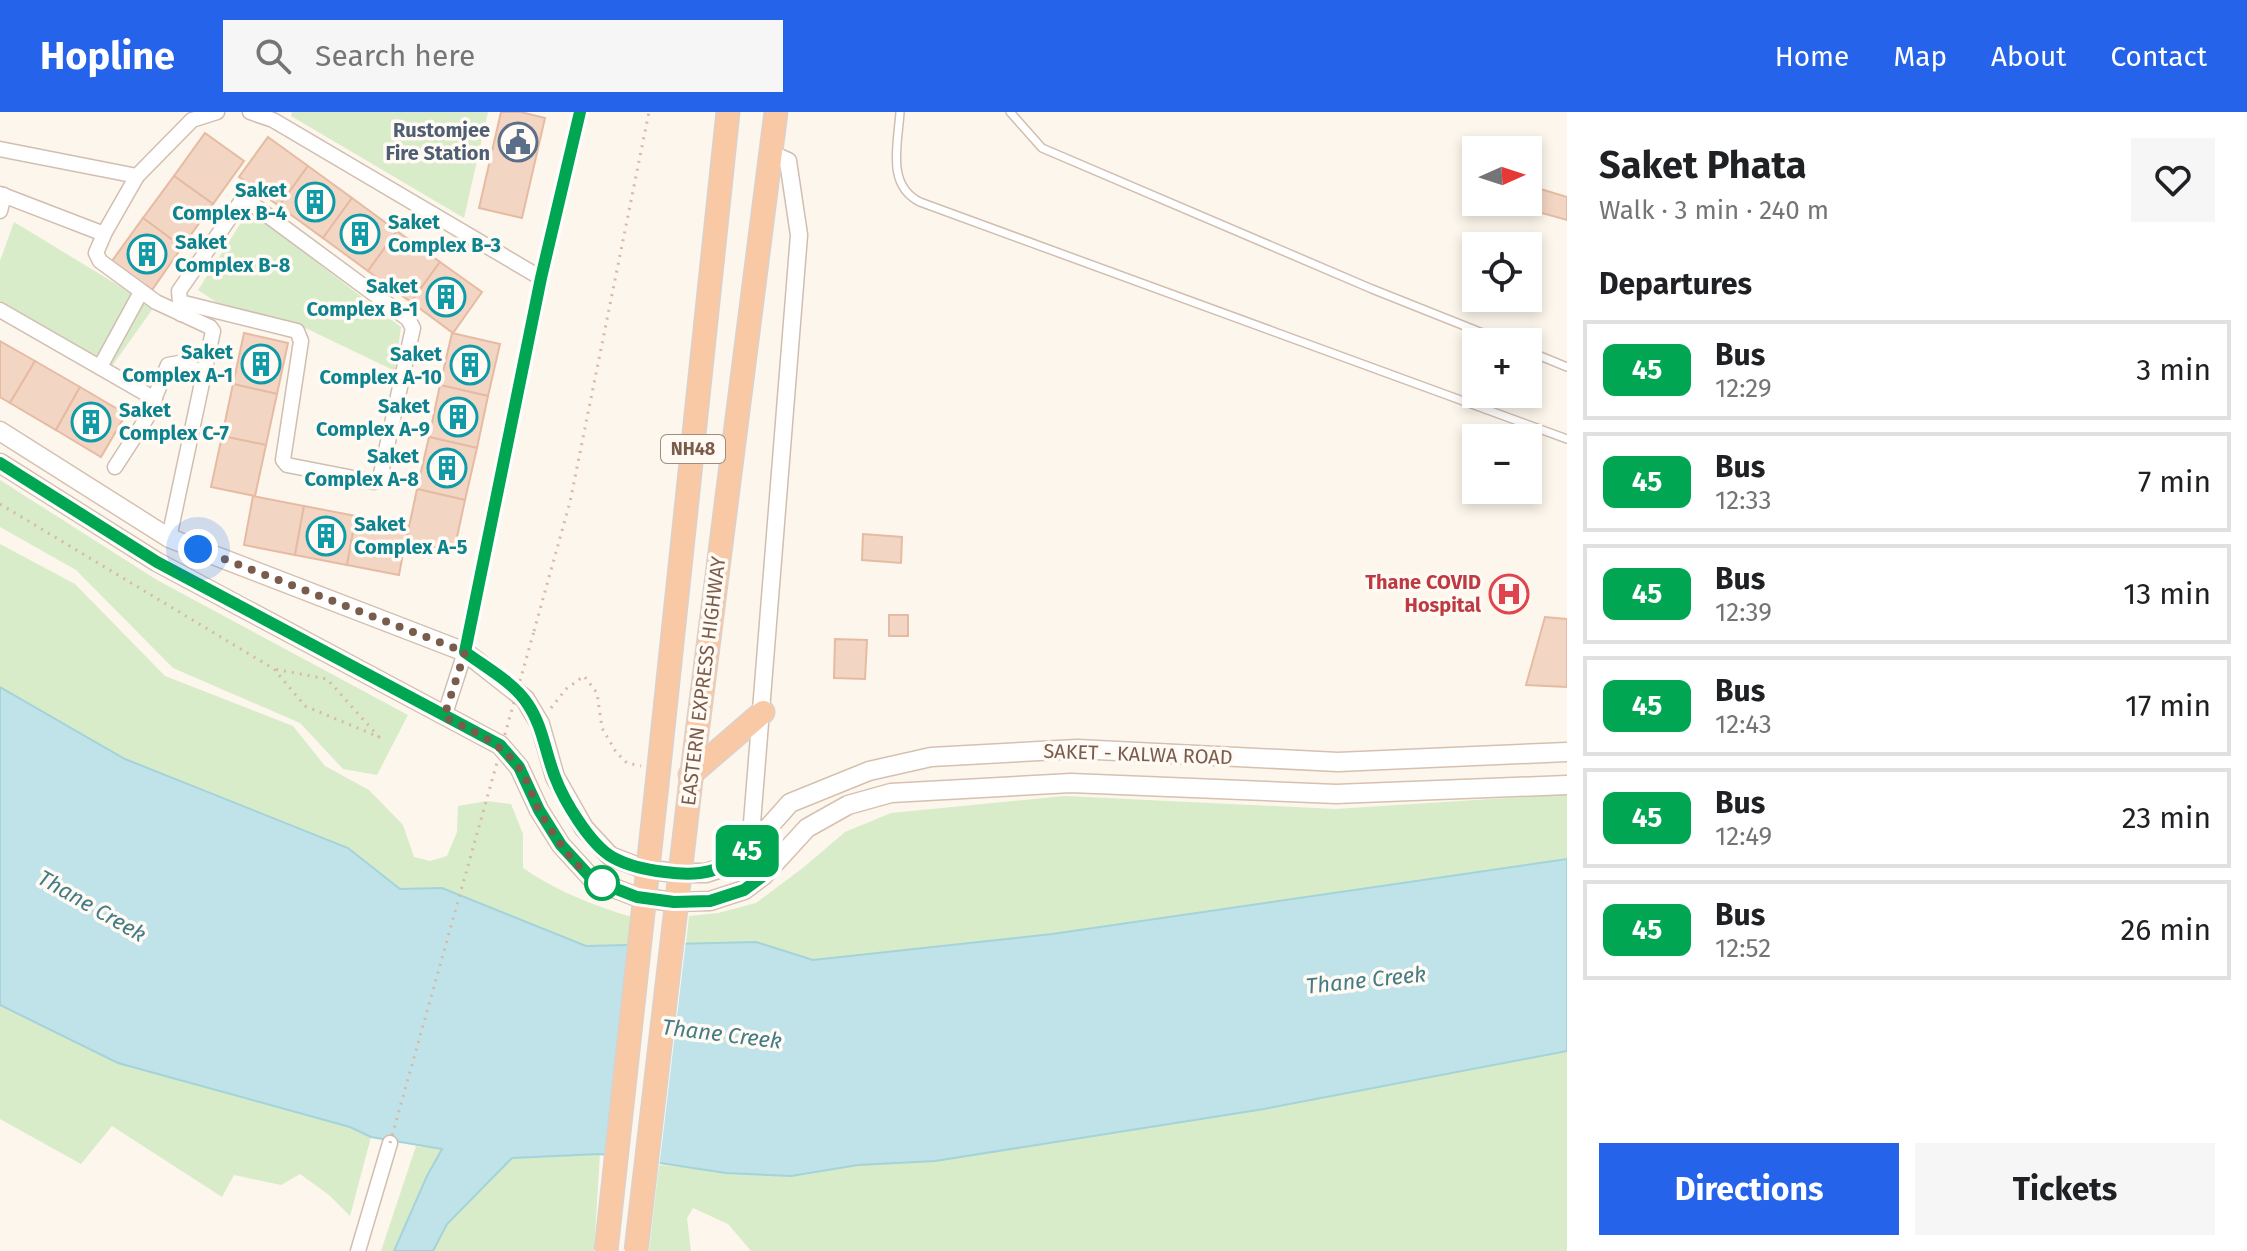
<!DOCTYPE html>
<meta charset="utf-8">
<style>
body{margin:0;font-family:"Fira Sans",sans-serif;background:#f6f6f6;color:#202124;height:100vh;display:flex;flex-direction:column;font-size:30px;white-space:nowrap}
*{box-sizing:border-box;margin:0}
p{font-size:26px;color:#757577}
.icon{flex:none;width:44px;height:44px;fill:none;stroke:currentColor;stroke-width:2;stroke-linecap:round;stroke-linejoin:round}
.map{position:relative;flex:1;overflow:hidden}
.sheet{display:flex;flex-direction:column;background:#fff;width:680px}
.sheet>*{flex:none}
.badge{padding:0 16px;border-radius:12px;font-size:28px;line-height:52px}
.needle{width:52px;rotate:87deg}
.controls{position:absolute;left:1462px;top:24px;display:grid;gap:16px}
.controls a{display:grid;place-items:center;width:80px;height:80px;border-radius:0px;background:#fff;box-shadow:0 4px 12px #0003;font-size:40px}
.you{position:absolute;width:40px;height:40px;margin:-20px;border:6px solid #fff;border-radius:50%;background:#1a73e8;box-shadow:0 0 0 12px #1a73e833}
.map>.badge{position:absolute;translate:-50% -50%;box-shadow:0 0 0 4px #fff}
h2{padding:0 32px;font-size:30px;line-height:72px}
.round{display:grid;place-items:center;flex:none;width:84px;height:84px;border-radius:0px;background:#f6f6f6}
.overview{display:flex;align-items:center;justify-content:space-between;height:136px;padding:0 32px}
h1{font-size:38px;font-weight:700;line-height:60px}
.cta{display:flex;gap:16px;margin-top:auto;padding:16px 32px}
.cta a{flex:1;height:92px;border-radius:0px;background:#2563eb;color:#fff;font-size:32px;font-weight:700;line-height:92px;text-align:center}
.cta a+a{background:#f6f6f6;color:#202124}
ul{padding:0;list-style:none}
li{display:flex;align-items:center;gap:24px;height:100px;margin:0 16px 12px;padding:0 16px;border:4px solid #e0e0e0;border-radius:0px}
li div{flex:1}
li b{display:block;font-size:30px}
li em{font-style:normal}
li .badge{min-width:88px;font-weight:700;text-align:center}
header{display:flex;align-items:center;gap:48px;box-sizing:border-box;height:112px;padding:0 40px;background:#2563eb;color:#fff}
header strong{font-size:38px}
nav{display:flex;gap:44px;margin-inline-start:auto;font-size:28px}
.search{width:560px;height:72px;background:#f6f6f6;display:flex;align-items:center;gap:20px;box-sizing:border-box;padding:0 28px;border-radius:0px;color:#757577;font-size:30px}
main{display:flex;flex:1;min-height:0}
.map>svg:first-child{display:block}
.green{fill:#d8ecc9}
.water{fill:#bfe3e8;stroke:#a5d3da;stroke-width:2}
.pier{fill:#fdf6ec}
.building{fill:#f3d5c3;stroke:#e6bba3;stroke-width:2}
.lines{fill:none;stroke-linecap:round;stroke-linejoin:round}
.service-casing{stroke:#d1beb0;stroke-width:10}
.minor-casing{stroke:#d1beb0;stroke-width:17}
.tertiary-casing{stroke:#d1beb0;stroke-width:19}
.secondary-casing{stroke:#d6c0b0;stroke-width:21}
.trunk-casing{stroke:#dad1cd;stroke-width:25}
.path{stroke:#d9b8a5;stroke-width:3;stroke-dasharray:2 6;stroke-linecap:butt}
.service{stroke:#fff;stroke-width:7}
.minor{stroke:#fff;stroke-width:14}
.tertiary{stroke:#fff;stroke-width:16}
.secondary{stroke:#fff;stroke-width:18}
.trunk{stroke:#f9c8a4;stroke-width:22}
.trunk-bridge-casing{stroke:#dad1cd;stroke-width:25;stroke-linecap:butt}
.path-bridge{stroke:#d9b8a5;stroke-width:3;stroke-dasharray:2 6;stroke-linecap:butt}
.trunk-bridge{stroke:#f9c8a4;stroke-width:22}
.line-casing{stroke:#fff;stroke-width:18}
.line{stroke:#00a651;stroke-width:12}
.walk{stroke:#7a5c4d;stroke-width:8;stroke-dasharray:0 14.4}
.stop-dot{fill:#fff;stroke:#00a651;stroke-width:4}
.labels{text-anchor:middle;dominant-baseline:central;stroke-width:7;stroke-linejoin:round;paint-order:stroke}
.shield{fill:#fffaf3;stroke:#a28b7f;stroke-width:2}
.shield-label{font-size:18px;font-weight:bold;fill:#7a5c4d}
.service-label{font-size:20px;font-weight:bold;fill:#4e5e75;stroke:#fffaf3;text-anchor:end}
.culture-label{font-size:20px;font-weight:bold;fill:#0d838f;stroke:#fffaf3;text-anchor:end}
.health-label{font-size:20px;font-weight:bold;fill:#be3a42;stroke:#fffaf3;text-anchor:end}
.street-label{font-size:20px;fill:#7a5c4d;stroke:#fffaf3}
.water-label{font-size:22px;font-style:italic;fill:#437c86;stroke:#fffaf3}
</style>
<header>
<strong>Hopline</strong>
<div class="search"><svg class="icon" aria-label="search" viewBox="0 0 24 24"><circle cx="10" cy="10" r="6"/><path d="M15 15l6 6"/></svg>Search here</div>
<nav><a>Home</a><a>Map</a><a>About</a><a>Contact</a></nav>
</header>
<main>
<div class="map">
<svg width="1567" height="1139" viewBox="0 0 1567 1139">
<rect width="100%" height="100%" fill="#fdf6ec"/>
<!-- green -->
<g class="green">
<path d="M292,0h196l-24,106 -173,-102z"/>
<path d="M249,98l152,117 -6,44 -98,-47 -81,-22 -18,-12z"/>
<path d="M14,110l140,85 -42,59 -112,-65v-40z"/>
<path d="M0,368l157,100 251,135 -31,60 -34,-6 -43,-46 -127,-55 -97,-98 -76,-43z"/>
<path d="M0,432l75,40 90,92 128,50 32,40 44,24 34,35 11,32 16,4 17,-5 10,-24 1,-26 29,-5 24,3 12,30v34c35,24 72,38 112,50l-3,27 -46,1 -144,-58 -42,1 -52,-41 -223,-89 -125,-72z"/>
<path d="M1567,682v65l-515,75 -239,26 -57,-18 -70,2 3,-28 29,-3 38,-10 48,-36 41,-35 46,-19 174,-17 270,13z"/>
<path d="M0,893l117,58 233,64 21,10 -21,79 -21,-21 -29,-21 -19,11 -47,-10 -12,22 -110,-71 -31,38 -81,-45z"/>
<path d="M1567,939v200h-816l-23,-27 -35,-16 -6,10 4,33h-42l10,-86 132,11 67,-11 77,-4 329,-52z"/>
<path d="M416,1034l27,3 -16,27 -33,75h-13z"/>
<path d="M600,1042l-6,97h-161l14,-27 65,-66z"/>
</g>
<!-- water -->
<path class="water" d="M0,575l125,72 223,89 52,41 42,-1 144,58 170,-4 57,18 239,-26 515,-75v192l-303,58 -329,52 -77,4 -67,11 -65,-3 -126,-19 -88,4 -65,66 -14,27h-39l33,-75 15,-27 -71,-12 -21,-10 -232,-64 -118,-58z"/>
<!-- pier -->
<path class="pier" d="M686,828l-27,229 -52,-10 26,-218z"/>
<!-- building -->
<g class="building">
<path d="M501,0h20l24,6 -23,100 -43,-10z"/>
<path d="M205,21l39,28 -31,43 -39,-28z"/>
<path d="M268,25l40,29 -29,40 -40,-29z"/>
<path d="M308,54l44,32 -29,40 -44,-32z"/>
<path d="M174,64l39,28 -31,43 -39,-29z"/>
<path d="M1534,75l33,10v23l-39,-11z"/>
<path d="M352,86l45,33 -29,40 -45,-33z"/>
<path d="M143,106l39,29 -30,43 -40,-29z"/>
<path d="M397,119l43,31 -29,40 -43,-31z"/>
<path d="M440,150l42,30 -29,41 -42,-31z"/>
<path d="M244,221l44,10 -11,51 -44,-10z"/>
<path d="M452,221l48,11 -12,52 -48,-11z"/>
<path d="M0,229l35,20 -25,42 -10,-6z"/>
<path d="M35,249l45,26 -24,43 -46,-27z"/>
<path d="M233,272l44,10 -11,51 -44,-9z"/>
<path d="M440,273l48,11 -11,52 -48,-11z"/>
<path d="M80,275l46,27 -25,43 -45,-27z"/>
<path d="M222,324l44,9 -11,51 -44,-9z"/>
<path d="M429,325l48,11 -12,52 -48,-11z"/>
<path d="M417,377l48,11 -11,51 -48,-10z"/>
<path d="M253,384l51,10 -9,49 -51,-10z"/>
<path d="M304,394l52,10 -9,49 -52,-10z"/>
<path d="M356,404l52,10 -9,49 -52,-10z"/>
<path d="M863,422l39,3 -1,26 -39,-3z"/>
<rect x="889" y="503" width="19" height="21"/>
<path d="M1545,505l22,2v68l-41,-2z"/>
<path d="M835,527l32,1 -2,39 -31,-1z"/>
</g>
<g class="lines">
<defs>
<g id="service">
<path d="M900,0c-2,33 -14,73 20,90l647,237"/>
<path d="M1010,0l32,36 330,141 133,53"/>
<path d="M1528,239l39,16"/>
</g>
<g id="minor">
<path d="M250,0l23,8 268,158"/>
<path d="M0,37l137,27 55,-56 25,-8"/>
<path d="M137,64l-32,56 -9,21 4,8 56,41 54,25 3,4 -44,207"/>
<path d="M0,82l104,40"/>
<path d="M0,99l4,-16"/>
<path d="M180,190l117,29 4,10 -18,119 4,5 87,17 6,-4 33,-150 -5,-9 -160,-118 -8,2 -61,88 2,23"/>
<path d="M0,198l155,89"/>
<path d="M100,255l41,-75"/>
<path d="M115,355l31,-48 22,-54 11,-2 25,10"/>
<path d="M444,605l21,-65 76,-374 39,-166"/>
<path d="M358,1139l32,-108"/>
</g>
<path id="tertiary" d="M764,763l-14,-27 49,-613 -11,-74 -18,-8"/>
<g id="secondary">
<path d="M0,319l169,107 296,114 60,47 15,25 15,53 29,51 26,28 34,13 31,4h31l24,-8 20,-17 40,-45 79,-32 62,-14 146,-8 261,13 229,-10"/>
<path d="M0,351l157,99 343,183 19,22 20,43 22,35 32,35 44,17 37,5 36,-1 34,-11 20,-15 43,-47 41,-23 43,-12 180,-10 265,11 231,-9"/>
</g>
<g id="trunk">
<path d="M690,663l73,-63"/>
<path d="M657,673l71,-673"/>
<path d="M690,676l86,-676"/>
</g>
</defs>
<!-- service casing -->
<use href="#service" class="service-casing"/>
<!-- minor casing -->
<use href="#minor" class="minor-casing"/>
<!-- tertiary casing -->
<use href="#tertiary" class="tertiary-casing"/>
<!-- secondary casing -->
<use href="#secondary" class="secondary-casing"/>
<!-- trunk casing -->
<use href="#trunk" class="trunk-casing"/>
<!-- path -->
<g class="path">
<path d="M0,392l274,165 31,37 74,31 -52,-58 -53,-10"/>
<path d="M534,519l36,-129 79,-390"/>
<path d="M551,596l15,-19 18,-13 13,17 5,35 14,24 11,11 14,3"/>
</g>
<!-- service -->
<use href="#service" class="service"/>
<!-- minor -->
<use href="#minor" class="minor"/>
<!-- tertiary -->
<use href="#tertiary" class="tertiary"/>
<!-- secondary -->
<use href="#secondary" class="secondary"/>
<!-- trunk -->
<use href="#trunk" class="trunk"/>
<defs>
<g id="trunk-bridge">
<path d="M606,1139l51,-466"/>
<path d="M636,1139l54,-463"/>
</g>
</defs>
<!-- trunk-bridge casing -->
<use href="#trunk-bridge" class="trunk-bridge-casing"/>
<!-- path-bridge -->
<path class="path-bridge" d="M390,1031l144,-512"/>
<!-- trunk-bridge -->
<use href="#trunk-bridge" class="trunk-bridge"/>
</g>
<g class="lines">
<defs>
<path id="line" d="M0,351l157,99 343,183 19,22 20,43 22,35 32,35 44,17 37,5 36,-1 34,-11 20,-15 -14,-27c-28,24 -48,29 -85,24 -18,-2 -37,-6 -53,-15 -22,-13 -48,-56 -57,-80 -10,-25 -12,-51 -28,-74 -14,-21 -42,-36 -62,-51l76,-374 39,-166"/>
</defs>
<!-- line casing -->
<use href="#line" class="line-casing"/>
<!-- line -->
<use href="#line" class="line"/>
<!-- walk -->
<path class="walk" d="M198,437l267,103 -21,65c26,13 53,23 72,47 11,12 15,30 22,44 12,22 40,67 64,75"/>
</g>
<!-- icons -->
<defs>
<symbol id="civic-ring" viewBox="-11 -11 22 22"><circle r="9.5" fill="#fffaf3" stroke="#5c6f8a" stroke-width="1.5"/><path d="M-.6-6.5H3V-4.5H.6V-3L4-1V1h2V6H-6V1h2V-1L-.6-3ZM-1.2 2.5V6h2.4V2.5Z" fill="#5c6f8a"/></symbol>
<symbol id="building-ring" viewBox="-11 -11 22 22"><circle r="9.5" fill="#fffaf3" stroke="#0f9aa8" stroke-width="1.5"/><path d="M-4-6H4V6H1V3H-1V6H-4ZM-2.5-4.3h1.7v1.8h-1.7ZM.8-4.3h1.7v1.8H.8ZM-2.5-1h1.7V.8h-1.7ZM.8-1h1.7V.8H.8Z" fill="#0f9aa8"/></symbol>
<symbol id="hospital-ring" viewBox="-11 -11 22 22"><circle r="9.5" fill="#fffaf3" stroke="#e0444e" stroke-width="1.5"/><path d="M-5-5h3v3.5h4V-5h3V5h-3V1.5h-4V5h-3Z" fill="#e0444e"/></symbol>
</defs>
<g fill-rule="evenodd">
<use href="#civic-ring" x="496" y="8" width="44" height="44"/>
<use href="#building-ring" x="293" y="68" width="44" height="44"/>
<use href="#building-ring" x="338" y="100" width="44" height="44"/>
<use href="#building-ring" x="125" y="120" width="44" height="44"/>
<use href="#building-ring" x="424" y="163" width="44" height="44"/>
<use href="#building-ring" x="239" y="230" width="44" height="44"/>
<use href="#building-ring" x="448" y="231" width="44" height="44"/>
<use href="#building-ring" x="436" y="283" width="44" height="44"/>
<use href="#building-ring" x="69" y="288" width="44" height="44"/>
<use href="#building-ring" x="425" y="334" width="44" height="44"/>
<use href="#building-ring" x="304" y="402" width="44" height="44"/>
<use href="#hospital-ring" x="1487" y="460" width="44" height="44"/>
</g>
<!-- markers -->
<circle class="stop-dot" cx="602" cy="771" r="16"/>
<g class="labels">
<!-- shield labels -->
<rect class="shield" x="661" y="323" width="64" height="28" rx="6"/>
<g class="shield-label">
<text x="693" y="337">NH48</text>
</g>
<!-- service labels -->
<g class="service-label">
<text x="490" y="18">Rustomjee<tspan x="490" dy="23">Fire Station</tspan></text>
</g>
<!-- culture labels -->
<g class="culture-label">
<text x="287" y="78">Saket<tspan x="287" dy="23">Complex B-4</tspan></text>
<text x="388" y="110" text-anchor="start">Saket<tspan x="388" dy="23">Complex B-3</tspan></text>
<text x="175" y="130" text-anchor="start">Saket<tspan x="175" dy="23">Complex B-8</tspan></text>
<text x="418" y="174">Saket<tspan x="418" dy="23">Complex B-1</tspan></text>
<text x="233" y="240">Saket<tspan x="233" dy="23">Complex A-1</tspan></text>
<text x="442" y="242">Saket<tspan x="442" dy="23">Complex A-10</tspan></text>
<text x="430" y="294">Saket<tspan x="430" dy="23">Complex A-9</tspan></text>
<text x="119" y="298" text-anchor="start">Saket<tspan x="119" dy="23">Complex C-7</tspan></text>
<text x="419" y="344">Saket<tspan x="419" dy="23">Complex A-8</tspan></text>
<text x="354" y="412" text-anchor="start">Saket<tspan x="354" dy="23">Complex A-5</tspan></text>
</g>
<!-- health labels -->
<g class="health-label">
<text x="1481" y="470">Thane COVID<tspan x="1481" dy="23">Hospital</tspan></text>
</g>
<!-- street labels -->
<g class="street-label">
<text transform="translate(703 569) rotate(-83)">EASTERN EXPRESS HIGHWAY</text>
<text transform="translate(1138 642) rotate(2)">SAKET - KALWA ROAD</text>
</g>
<!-- water labels -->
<g class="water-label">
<text transform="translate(92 794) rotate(30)">Thane Creek</text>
<text transform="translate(1366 868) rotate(-6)">Thane Creek</text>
<text transform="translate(722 922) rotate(7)">Thane Creek</text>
</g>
</g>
</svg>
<div class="controls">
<a><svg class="needle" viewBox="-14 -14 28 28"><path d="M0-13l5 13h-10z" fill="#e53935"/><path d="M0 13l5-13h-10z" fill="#757577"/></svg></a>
<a><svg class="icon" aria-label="locate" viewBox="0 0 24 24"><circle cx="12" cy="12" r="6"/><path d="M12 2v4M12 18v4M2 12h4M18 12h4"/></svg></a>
<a>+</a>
<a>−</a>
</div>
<div class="you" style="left:198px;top:437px"></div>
<b class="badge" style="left:747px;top:739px;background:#00a651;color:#fff">45</b>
</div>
<section class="sheet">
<div class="overview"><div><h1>Saket Phata</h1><p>Walk · 3 min · 240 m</p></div><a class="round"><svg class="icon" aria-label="heart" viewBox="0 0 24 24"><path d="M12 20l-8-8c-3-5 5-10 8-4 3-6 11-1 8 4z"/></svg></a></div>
<h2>Departures</h2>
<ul>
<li><span class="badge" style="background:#00a651;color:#fff">45</span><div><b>Bus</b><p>12:29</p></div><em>3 min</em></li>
<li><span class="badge" style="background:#00a651;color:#fff">45</span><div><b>Bus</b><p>12:33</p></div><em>7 min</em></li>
<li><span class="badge" style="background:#00a651;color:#fff">45</span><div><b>Bus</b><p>12:39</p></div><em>13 min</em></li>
<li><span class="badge" style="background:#00a651;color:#fff">45</span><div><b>Bus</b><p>12:43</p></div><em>17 min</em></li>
<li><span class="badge" style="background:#00a651;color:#fff">45</span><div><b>Bus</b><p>12:49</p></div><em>23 min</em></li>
<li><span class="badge" style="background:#00a651;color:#fff">45</span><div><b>Bus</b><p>12:52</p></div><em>26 min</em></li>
</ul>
<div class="cta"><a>Directions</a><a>Tickets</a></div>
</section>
</main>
